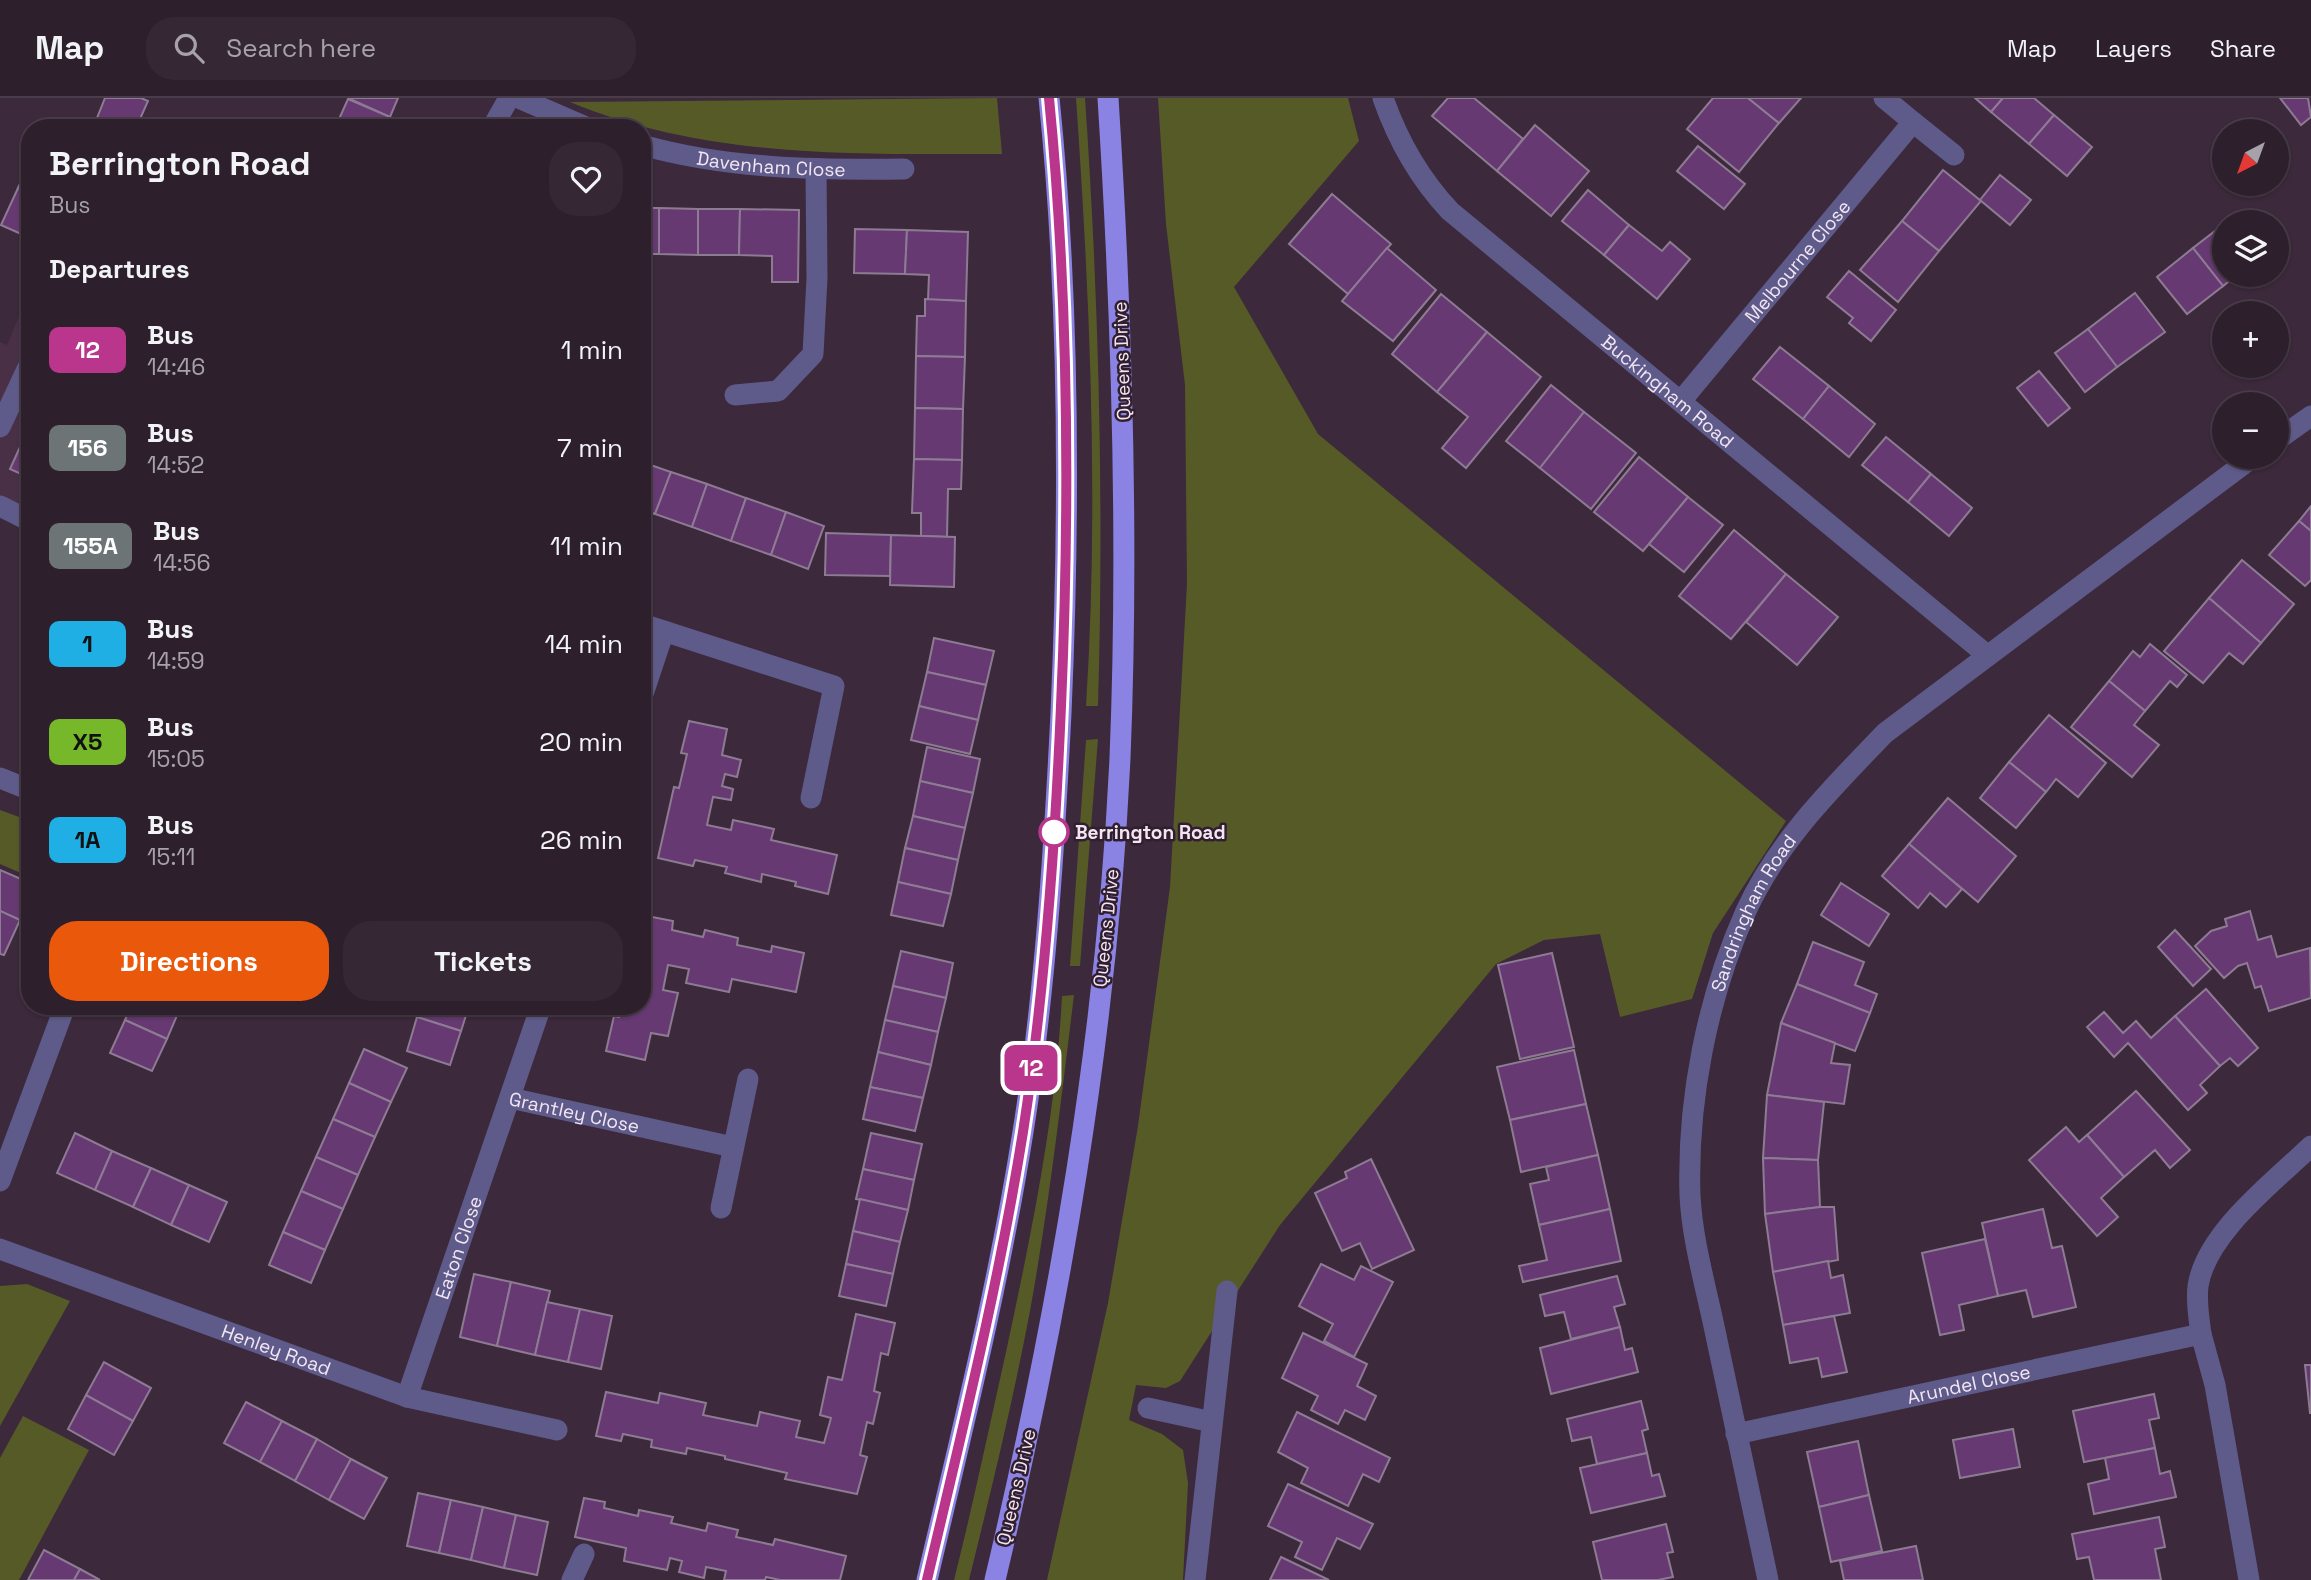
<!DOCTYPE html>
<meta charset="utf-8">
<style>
body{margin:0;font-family:"Space Grotesk",sans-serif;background:#352734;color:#f1f3f6;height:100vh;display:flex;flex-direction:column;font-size:26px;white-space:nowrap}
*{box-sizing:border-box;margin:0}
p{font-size:23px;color:#a7a2a9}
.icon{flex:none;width:38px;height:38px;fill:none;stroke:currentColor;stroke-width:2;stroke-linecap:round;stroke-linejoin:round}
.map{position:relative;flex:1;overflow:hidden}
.details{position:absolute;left:21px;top:21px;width:630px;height:896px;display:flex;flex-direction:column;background:#2d1f2c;border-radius:28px;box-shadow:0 2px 5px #0004,0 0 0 2px #483d48}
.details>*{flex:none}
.badge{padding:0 14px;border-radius:10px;font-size:24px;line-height:46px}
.needle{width:46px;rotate:221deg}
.tools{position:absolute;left:2212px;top:21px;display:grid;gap:14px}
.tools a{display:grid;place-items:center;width:77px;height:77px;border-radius:50%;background:#2d1f2c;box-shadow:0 2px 5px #0004,0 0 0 2px #483d48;font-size:35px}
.map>.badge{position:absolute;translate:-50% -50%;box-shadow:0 0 0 4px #fff}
h2{padding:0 28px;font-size:26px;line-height:63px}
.round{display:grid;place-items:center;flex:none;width:74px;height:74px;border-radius:28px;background:#352734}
.overview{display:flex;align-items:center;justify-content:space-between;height:119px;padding:0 28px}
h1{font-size:33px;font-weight:700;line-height:52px}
.action{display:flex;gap:14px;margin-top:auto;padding:14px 28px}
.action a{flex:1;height:80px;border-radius:28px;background:#ea580c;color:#fff;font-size:28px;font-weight:700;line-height:80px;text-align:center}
.action a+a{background:#352734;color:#f1f3f6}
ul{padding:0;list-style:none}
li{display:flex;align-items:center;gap:21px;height:98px;padding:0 28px}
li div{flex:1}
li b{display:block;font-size:26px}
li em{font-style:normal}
li .badge{min-width:77px;font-weight:700;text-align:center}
header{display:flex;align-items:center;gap:42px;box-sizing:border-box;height:98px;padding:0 35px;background:#2d1f2c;border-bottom:2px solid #483d48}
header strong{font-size:33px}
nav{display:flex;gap:38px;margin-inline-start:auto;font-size:24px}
.search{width:490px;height:63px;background:#352734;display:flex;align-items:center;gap:18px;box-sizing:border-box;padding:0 24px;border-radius:28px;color:#a7a2a9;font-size:26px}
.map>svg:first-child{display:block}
.built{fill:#493047}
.green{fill:#565a27}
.building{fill:#663972;stroke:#8d7b93;stroke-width:2}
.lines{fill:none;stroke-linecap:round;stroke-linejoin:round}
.minor{stroke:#5e5b8a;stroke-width:21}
.major{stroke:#8b83e3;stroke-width:21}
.line-casing{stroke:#fff;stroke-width:16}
.line{stroke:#b9368c;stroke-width:10}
.stop-dot{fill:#fff;stroke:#b9368c;stroke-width:3.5}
.labels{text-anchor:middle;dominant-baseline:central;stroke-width:5;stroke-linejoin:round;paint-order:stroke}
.street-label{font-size:19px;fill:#f3e6f2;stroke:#311f30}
.stop-label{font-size:19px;font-weight:bold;fill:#f3e6f2;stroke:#311f30;text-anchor:start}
</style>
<header>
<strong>Map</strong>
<div class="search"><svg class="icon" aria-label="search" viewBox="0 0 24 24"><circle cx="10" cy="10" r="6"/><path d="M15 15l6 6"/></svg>Search here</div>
<nav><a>Map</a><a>Layers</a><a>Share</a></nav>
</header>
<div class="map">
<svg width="2311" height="1482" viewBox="0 0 2311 1482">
<rect width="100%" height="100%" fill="#3c293b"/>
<!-- built -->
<path class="built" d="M26,202l4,1v208l-9,18 -21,-9v-176l7,3z"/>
<!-- green -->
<g class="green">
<path d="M997,0l5,56c-146,0 -295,5 -432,-52z"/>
<path d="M1076,0h9c14,203 19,405 13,608h-12c13,-202 4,-406 -10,-608z"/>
<path d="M1158,0h190l11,43 -125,146 84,147 468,387 -73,112 -21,66 -72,18 -20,-83 -56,6 -48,24 -216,261 -100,156 -14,7 -30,-3 -7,35 33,14 21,16 5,33 -5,97h-136l61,-277 30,-177 32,-239 17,-303 -2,-199 -19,-161z"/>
<path d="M1098,641l-18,227h-10l16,-226z"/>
<path d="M0,712l30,11v56l-30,-13z"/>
<path d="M1074,897c-13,106 -25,211 -44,316 -17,90 -39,180 -61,269h-15c19,-75 35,-152 52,-228 25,-117 50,-236 56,-356z"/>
<path d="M27,1186l43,17 -70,125v-140z"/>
<path d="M23,1318l66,34 -70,130h-19v-122z"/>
</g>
<!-- building -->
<g class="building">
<path d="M105,0h36l7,3 -12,27h-18l-21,-10z"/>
<path d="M348,0h50l-8,19z"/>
<path d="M1448,0h26l49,41 -26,32 -65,-55z"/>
<path d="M1713,0h35l31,25 -40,49 -52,-43z"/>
<path d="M1748,0h53l-22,25z"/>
<path d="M1975,0h28l-12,14z"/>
<path d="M2003,0h31l20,17 -25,29 -38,-32z"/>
<path d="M2280,0h28l3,19 -10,8z"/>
<path d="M348,1l42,18 -5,11h-50z"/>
<path d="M2054,17l38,32 -25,29 -38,-32z"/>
<path d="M97,20l21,10h-26z"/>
<path d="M1535,27l54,46 -38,45 -54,-45z"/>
<path d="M1698,48l47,38 -21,25 -47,-38z"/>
<path d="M30,63v32l-12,-5z"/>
<path d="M1943,72l38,31 -42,50 -37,-30z"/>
<path d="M2000,77l31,25 -21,25 -30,-25z"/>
<path d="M18,90l12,5v45l-29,-13z"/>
<path d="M1588,92l41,35 -25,30 -42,-34z"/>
<path d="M1332,96l59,50 -43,50 -59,-50z"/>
<rect x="642" y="110" width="17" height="46"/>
<path d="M659,110l39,1v46l-39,-1z"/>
<path d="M698,111h42l-1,46h-41z"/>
<path d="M740,111l59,1 -1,72h-26v-26l-33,-1z"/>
<path d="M1902,123l37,30 -41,51 -38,-32z"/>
<path d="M2224,126v51h13l-14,11 -30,-38z"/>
<path d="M1629,127l33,26 8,-9 20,17 -33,40 -53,-44z"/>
<path d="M855,131l52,1 -2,44 -51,-1z"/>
<path d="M907,132l61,2 -2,69 -38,-1 1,-25 -24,-1z"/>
<path d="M1387,150l49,42 -43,51 -51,-40z"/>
<path d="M2193,150l30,38 -36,28 -30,-37z"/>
<path d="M1849,173l47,39 -25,31 -22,-18 4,-5 -26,-21z"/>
<path d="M2135,195l30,39 -48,35 -29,-38z"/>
<path d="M1441,196l46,38 -50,60 -45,-38z"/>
<path d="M925,201l41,2 -1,56 -49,-1 1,-40h8z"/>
<path d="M2088,231l29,38 -32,25 -30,-39z"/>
<path d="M1487,234l54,45 -75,91 -24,-20 26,-31 -31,-25z"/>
<path d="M1780,249l49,39 -26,33 -50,-40z"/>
<path d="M916,258l49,1 -2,52 -48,-1z"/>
<path d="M2039,273l31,37 -22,18 -31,-38z"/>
<path d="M1551,287l33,27 -44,56 -34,-27z"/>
<path d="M1829,288l46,38 -26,33 -46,-38z"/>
<path d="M915,310l48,1 -1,51 -48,-1z"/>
<path d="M1584,314l52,41 -45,56 -51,-41z"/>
<path d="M30,327v53l-20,-9z"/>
<path d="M1886,339l45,37 -23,28 -46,-37z"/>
<path d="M1639,359l49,40 -45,54 -49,-39z"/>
<path d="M914,361l48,1 -1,29h-13l-1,48 -26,-1v-23h-9z"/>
<path d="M642,364l29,10 -16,42 -13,-4z"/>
<path d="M671,374l36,12 -15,43 -37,-13z"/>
<path d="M1931,376l41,34 -23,28 -41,-34z"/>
<path d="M707,386l39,14 -15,43 -39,-14z"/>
<path d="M1688,399l35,28 -39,47 -35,-28z"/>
<path d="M746,400l40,14 -15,43 -40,-14z"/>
<path d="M2311,408v25l-12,-10z"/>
<path d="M786,414l38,14 -16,43 -37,-14z"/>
<path d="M2299,423l12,10v49l-6,6 -36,-31z"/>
<path d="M1734,432l52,44 -55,65 -52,-43z"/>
<path d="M826,435l65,2 -1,41 -65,-1z"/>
<path d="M891,437l64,2 -1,50 -64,-2z"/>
<path d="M2242,462l52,44 -33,39 -52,-45z"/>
<path d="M1786,476l52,43 -41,48 -51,-43z"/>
<path d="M2209,500l52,45 -18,21 -14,-11 -26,30 -39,-32z"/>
<path d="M934,540l60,13 -8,34 -59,-13z"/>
<path d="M2150,546l37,31 -10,12 -7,-6 -25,30 -36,-30 24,-30 7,6z"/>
<path d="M927,574l59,13 -8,35 -59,-14z"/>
<path d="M2109,583l36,30 -11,14 25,20 -27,32 -61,-50z"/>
<path d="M919,608l59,14 -8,34 -59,-14z"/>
<path d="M2049,617l57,48 -28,34 -22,-18 -10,13 -37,-30z"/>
<path d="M689,623l38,8 -5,26 19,5 -4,17 -12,-3 -3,12 11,3 -2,11 -18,-3 -6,28 24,5 2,-10 41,9 -3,11 66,15 -9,39 -33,-8 1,-4 -34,-8 -1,8 -36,-9 2,-6 -32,-7 -2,6 -35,-8 16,-71 5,1 8,-34 -6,-1z"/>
<path d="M927,649l53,12 -7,34 -53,-12z"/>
<path d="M2009,664l37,30 -30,36 -36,-30z"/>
<path d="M920,683l53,12 -8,35 -52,-12z"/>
<path d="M1948,700l68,58 -38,46 -69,-58z"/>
<path d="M913,718l52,12 -7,32 -53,-12z"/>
<path d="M1909,746l53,45 -16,18 -16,-14 -12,15 -36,-32z"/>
<path d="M905,750l53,12 -7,34 -53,-12z"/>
<path d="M0,772l30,13v12l-10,25 -20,-9z"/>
<path d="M898,784l53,12 -8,32 -52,-11z"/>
<path d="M1841,785l48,31 -20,32 -48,-31z"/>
<path d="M0,813l20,9 -16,35 -4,-1z"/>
<path d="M2250,813l8,29 13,-4 6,21 33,-9 1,50 -42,13 -8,-25 -6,2 -8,-25 -9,3 -14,12 -29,-32 16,-15 16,-5 -2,-7z"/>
<path d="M642,817l31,6 -1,9 31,7 2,-7 33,8 -1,7 34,7 1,-6 32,7 -8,39 -64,-13 -3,13 -43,-9 3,-14 -21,-4 -5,25 15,3 -10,43 -17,-3 -6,27 -39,-9 8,-35 5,1 2,-11h21z"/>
<path d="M2175,832l36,39 -18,17 -35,-39z"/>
<path d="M1813,844l51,20 -9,23 22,9 -7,19 -73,-29z"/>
<path d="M901,853l52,12 -7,35 -53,-12z"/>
<path d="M1552,855l22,94 -54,12 -22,-94z"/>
<path d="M1797,886l73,29 -15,38 -74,-28z"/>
<path d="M893,888l53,12 -8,34 -53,-12z"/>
<path d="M2206,891l52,59 -20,18 -8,-8 -10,8 -45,-50z"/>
<path d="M131,908h50l-14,33 -42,-19z"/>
<path d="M421,908h48l-8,25 -44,-14z"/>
<path d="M2104,914l19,21 13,-12 15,17 24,-22 45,50 -20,19 7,8 -19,17 -60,-67 -14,14 -27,-30z"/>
<path d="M417,919l44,14 -11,34 -43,-14z"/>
<path d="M125,922l42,19 -15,32 -42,-18z"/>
<path d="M885,922l53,12 -7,33 -53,-13z"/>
<path d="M1781,925l54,20 -4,20 19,2 -6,39 -77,-9z"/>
<path d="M364,951l43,19 -16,34 -42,-19z"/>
<path d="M1574,952l12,54 -76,16 -13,-53z"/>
<path d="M878,954l53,13 -8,33 -53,-11z"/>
<path d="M349,985l42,19 -16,35 -42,-18z"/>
<path d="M870,989l53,11 -8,33 -52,-12z"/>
<path d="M2136,993l54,59 -20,18 -15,-18 -31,27 -37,-42z"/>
<path d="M1767,997l57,7 -6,58 -55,-2z"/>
<path d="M1586,1006l12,51 -77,17 -11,-52z"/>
<path d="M333,1021l42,18 -17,38 -42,-18z"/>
<path d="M2066,1029l13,15 8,-7 37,42 -23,21 17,19 -21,19 -68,-76z"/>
<path d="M75,1035l37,18 -17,39 -38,-17z"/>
<path d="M871,1035l51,11 -8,36 -51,-11z"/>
<path d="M112,1053l39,17 -18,39 -38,-17z"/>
<path d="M1598,1057l12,54 -71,16 -9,-41 19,-4 -3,-13z"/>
<path d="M316,1059l42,18 -15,34 -42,-18z"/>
<path d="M1763,1060l55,2 2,47 -55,7z"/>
<path d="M1371,1061l43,91 -42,19 -12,-26 -18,8 -27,-58 32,-15 -2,-6z"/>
<path d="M151,1070l38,17 -18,40 -38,-18z"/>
<path d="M863,1071l51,11 -6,30 -52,-11z"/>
<path d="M189,1087l38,17 -18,40 -38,-17z"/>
<path d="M301,1093l42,18 -18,41 -42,-18z"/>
<path d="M860,1101l48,11 -8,32 -47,-11z"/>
<path d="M1820,1109h14l4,53 -65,12 -8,-58z"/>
<path d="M1610,1111l11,52 -98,21 -4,-16 28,-6 -8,-35z"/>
<path d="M2043,1111l9,39 10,-2 14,61 -43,10 -7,-27 -28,6 -16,-73z"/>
<path d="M853,1133l47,11 -7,32 -47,-10z"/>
<path d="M283,1134l42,18 -14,33 -42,-18z"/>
<path d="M1985,1141l13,57 -39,9 5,25 -24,5 -18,-82z"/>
<path d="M1828,1163l3,17 12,-3 7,38 -67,12 -10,-53z"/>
<path d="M846,1166l47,10 -7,32 -47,-10z"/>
<path d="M1321,1166l33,16 7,-14 32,16 -39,75 -30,-16 9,-17 -34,-18z"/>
<path d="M474,1176l37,8 -14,64 -37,-9z"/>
<path d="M1617,1178l8,28 -11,3 6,20 -49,12 -7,-27 -19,4 -5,-21z"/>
<path d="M511,1184l39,9 -15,64 -38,-9z"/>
<path d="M547,1204l33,7 -12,53 -33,-7z"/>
<path d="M580,1211l32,7 -11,53 -33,-7z"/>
<path d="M856,1216l39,9 -7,32 -7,-2 -7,38 6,2 -7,31 -6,-2 -7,33 7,2 -10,37 -72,-15 2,-6 -62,-14v-3l-38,-8 -1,6 -35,-7 1,-7 -29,-6 -2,7 -25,-5 10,-44 52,11 2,-10 46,10 -3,12 54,11 3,-14 40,9 -4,16 28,6 7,-25 -11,-3 8,-38 14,3z"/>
<path d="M1834,1218l13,56 -25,5 -4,-19 -28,5 -7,-38z"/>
<path d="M1620,1229l5,23 7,-2 6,24 -87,22 -11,-46z"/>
<path d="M1303,1235l64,31 -10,22 19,10 -11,24 -20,-10 -7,14 -27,-14 7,-14 -36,-18z"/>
<path d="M104,1264l47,26 -18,33 -47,-26z"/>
<path d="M2305,1267h6v48h-1z"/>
<path d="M2154,1296l5,24 -10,2 6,28 -71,14 -11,-51z"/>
<path d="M86,1297l47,26 -19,34 -46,-26z"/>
<path d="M1641,1303l7,28 -6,2 5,22 -50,11 -6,-27 -19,4 -5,-22z"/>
<path d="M246,1304l36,19 -22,41 -36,-19z"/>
<path d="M1297,1314l93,46 -11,24 -16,-8 -15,32 -47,-23 7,-15 -30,-16z"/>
<path d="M282,1323l35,18 -22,42 -35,-19z"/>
<path d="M2013,1331l7,38 -60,11 -7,-38z"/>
<path d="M317,1341l34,20 -22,41 -34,-19z"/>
<path d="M1858,1343l11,54 -50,12 -12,-55z"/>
<path d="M2155,1350l5,26 10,-3 6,26 -82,17 -6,-30 21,-5 -4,-21z"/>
<path d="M1647,1355l5,23 7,-2 6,22 -74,17 -11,-45z"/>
<path d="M351,1361l36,19 -23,41 -35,-19z"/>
<path d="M1288,1386l85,40 -13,25 -23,-11 -15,32 -27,-13 7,-15 -34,-16z"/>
<path d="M418,1395l33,7 -12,53 -32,-7z"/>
<path d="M1869,1397l13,56 -51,11 -12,-55z"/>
<path d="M584,1400l21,4 -1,6 34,8 1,-6 34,7 -2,6 35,8 2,-8 30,7 -2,7 37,8 2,-6 71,17 -6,24h-60l-14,-3 -1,3h-41l2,-9 -20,-4 -2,11 -25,-6 3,-11 -12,-3 -3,12 -43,-9 2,-13 -51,-11z"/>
<path d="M451,1402l32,7 -12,53 -32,-7z"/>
<path d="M483,1409l33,8 -12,53 -33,-8z"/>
<path d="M516,1417l32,7 -11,53 -33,-7z"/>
<path d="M2159,1419l6,30 -10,2 6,31h-67l-5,-23 -12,2 -5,-25z"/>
<path d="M1666,1426l7,28 -6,1 6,24 -15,3h-56l-9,-38z"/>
<path d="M1916,1448l7,34h-79l-4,-19z"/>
<path d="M44,1452l36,19 -6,11h-46z"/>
<path d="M1281,1459l48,23h-59z"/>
<path d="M80,1471l20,11h-26z"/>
</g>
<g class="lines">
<!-- minor -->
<g class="minor">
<path d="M519,0l69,30"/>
<path id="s1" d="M1383,0c15,43 36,80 67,113l537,444"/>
<path d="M1913,24l41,33"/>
<path d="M492,30l17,-30"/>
<path id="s2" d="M642,47c85,24 174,25 262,24"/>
<path d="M735,297l43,-4 35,-37 4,-76 -1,-108"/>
<path id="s3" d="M1681,303l232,-279 -29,-24"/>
<path d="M0,329l30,-64"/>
<path d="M2277,342l34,-24"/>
<path d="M0,408l30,15"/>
<path d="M642,526l192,62 -23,112"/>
<path d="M642,599l22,-66"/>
<path d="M0,680l30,12"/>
<path id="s4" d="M510,1000l223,49"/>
<path d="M0,1083l65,-175"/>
<path d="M721,1110l27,-129"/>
<path id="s5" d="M0,1151l407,148 150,33"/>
<path d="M2201,1236c-2,-15 -5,-32 -3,-48 8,-53 76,-104 113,-140"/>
<path id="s6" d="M407,1299l134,-391"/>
<path d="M1148,1310l64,14"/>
<path id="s7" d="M1736,1336l465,-100 14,51 34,195"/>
<path d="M572,1482l12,-26"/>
<path d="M1195,1482l32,-289"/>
<path id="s8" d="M1768,1482c-18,-83 -36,-166 -53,-249 -9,-44 -23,-91 -25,-136 -3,-94 17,-197 56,-284 32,-70 87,-124 139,-178l368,-276"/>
</g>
<!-- major -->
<g class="major">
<path d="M927,1482c35,-149 72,-297 96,-448 22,-138 31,-279 38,-419 9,-205 9,-411 -12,-615"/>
<path d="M995,1482c64,-270 112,-545 125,-822 9,-221 2,-440 -12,-660"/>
</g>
</g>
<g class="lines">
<defs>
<path id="line" d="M927,1482c35,-149 72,-297 96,-448 22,-141 32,-284 38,-426 9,-203 8,-406 -12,-608"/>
</defs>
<!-- line casing -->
<use href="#line" class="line-casing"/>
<!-- line -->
<use href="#line" class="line"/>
</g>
<!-- markers -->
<circle class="stop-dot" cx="1054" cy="734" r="14"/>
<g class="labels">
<!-- street labels -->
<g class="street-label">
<text stroke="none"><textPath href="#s2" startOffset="131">Davenham Close</textPath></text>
<text stroke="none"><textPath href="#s3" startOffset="182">Melbourne Close</textPath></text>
<text transform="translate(1122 263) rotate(-92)">Queens Drive</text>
<text stroke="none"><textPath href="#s1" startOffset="415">Buckingham Road</textPath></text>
<text stroke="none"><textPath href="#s8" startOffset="686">Sandringham Road</textPath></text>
<text transform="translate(1106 830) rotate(-84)">Queens Drive</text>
<text stroke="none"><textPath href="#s4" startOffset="66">Grantley Close</textPath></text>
<text stroke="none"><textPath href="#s6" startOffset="158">Eaton Close</textPath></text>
<text stroke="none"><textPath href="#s5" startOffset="294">Henley Road</textPath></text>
<text stroke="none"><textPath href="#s7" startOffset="238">Arundel Close</textPath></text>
<text transform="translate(1016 1389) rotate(-77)">Queens Drive</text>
</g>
<!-- stop labels -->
<g class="stop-label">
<text x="1075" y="734">Berrington Road</text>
</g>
</g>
</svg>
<div class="tools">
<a><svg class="needle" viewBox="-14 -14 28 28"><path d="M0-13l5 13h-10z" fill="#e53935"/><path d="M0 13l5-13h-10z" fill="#a7a2a9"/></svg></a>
<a><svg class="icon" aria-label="layers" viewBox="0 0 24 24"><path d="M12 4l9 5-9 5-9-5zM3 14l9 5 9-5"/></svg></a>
<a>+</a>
<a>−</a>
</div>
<b class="badge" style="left:1031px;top:970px;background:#b9368c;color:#fff">12</b>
<section class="details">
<div class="overview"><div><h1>Berrington Road</h1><p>Bus</p></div><a class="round"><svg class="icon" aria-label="heart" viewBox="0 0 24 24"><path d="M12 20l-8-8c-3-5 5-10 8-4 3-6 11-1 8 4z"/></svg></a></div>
<h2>Departures</h2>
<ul>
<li><span class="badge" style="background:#b9368c;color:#fff">12</span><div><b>Bus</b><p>14:46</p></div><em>1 min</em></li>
<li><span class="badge" style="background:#6c7476;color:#fff">156</span><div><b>Bus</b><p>14:52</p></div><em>7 min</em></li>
<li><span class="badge" style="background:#6c7476;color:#fff">155A</span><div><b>Bus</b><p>14:56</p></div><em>11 min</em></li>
<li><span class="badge" style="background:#1fafe5;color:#111">1</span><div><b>Bus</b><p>14:59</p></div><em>14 min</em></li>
<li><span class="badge" style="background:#76b82a;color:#111">X5</span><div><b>Bus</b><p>15:05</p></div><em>20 min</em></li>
<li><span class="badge" style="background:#1fafe5;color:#111">1A</span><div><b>Bus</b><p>15:11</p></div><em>26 min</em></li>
</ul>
<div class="action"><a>Directions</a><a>Tickets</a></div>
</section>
</div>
